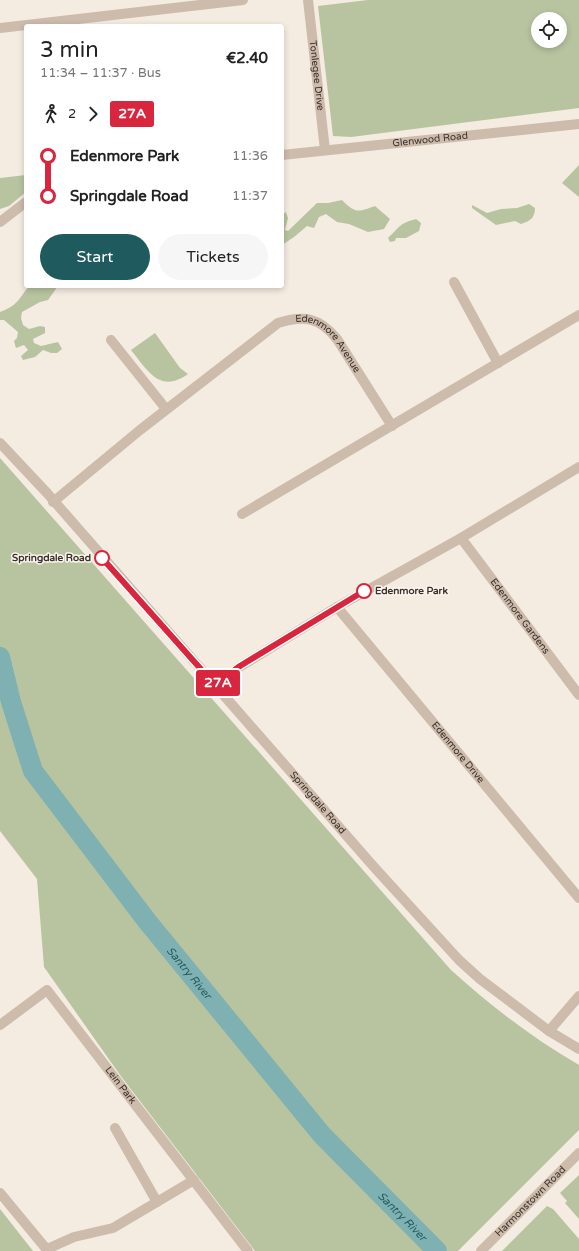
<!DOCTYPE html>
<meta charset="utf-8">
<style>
body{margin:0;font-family:"Varela Round",sans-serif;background:#f6f6f6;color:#222;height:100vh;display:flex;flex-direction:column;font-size:15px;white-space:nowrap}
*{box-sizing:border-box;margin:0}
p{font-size:13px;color:#767676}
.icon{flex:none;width:22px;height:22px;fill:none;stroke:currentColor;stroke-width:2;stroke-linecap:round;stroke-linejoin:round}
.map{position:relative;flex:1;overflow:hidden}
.sheet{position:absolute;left:24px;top:24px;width:260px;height:264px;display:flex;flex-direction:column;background:#fff;border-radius:4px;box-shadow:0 2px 6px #0003}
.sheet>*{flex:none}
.badge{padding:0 8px;border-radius:3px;font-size:14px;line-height:26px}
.tools{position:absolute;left:531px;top:12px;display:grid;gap:8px}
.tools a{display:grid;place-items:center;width:36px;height:36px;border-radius:50%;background:#fff;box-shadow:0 2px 6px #0003;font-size:20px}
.map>.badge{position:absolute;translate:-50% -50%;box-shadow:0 0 0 2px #fff}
.legs{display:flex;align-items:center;gap:6px;height:44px;padding:0 16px;font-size:13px}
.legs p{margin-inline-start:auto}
.head{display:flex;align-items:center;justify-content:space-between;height:68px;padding:0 16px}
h1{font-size:22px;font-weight:600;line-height:30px}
.action{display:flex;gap:8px;margin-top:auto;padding:8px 16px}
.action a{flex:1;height:46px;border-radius:24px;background:#1f5a5e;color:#fff;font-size:16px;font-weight:600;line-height:46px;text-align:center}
.action a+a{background:#f6f6f6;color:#222}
ul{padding:0 16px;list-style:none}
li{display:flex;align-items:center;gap:14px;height:40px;font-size:15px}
li i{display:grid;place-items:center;width:6px;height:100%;margin:0 5px;background:currentColor}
li i::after{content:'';width:10px;height:10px;margin:-5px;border:3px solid;border-radius:50%;background:#fff}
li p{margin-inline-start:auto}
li:first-child i{background:linear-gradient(#0000 50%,currentColor 0)}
li:last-child i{background:linear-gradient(currentColor 50%,#0000 0)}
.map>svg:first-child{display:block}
.green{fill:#b8c4a0;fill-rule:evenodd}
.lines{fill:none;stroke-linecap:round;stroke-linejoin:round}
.river{stroke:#7fb0b2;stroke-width:20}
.minor{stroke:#cdbbac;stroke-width:10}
.line-1-casing{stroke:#fff;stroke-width:9}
.line-1{stroke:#d7263d;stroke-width:6}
.stop-1-dot{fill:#fff;stroke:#d7263d;stroke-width:2}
.labels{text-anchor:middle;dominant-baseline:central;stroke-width:3;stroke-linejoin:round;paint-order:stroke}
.street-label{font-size:10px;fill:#3b302b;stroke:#fbf5ee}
.stop-label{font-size:10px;font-weight:bold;fill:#3b302b;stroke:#fbf5ee;text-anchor:end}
.water-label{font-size:11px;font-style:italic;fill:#1f5a5e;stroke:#fbf5ee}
</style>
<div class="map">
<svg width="579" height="1251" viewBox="0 0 579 1251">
<rect width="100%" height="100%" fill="#f4ebe1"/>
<!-- green -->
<g class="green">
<path d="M368,0h211v108l-228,29 -18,-1 -15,-130zM538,19h22v22h-22z"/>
<path d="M579,165v32l-17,-14z"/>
<path d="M26,175v17l-17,14 -9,3v-31z"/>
<path d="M342,200c14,14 16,12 33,6l15,13 -6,10 -16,3 -19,-8 -12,-2 -11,-8 -7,3 -5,11 -7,-2 -13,11 -12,8v-30l4,-3 2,6 -3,12 3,1 29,-28h11z"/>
<path d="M529,204l6,4c0,10 -5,13 -14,16l-6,-3 -19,4 -24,-17v-3l15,8 14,-4 16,-1z"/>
<path d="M416,219l5,4 -2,8 -13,7h-10l-1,3 -5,1 -2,-4c13,-12 10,-14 28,-19z"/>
<path d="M29,286h29l-10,14 -8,2 -18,10 -1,6 2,7 6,4 11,-3 5,1v6l-12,6 1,4 7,3 17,-4 4,7 -5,4h-6l-8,-3 -8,7 -12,3 -2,-4 7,-6 -4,-5 -8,3 -2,-7 3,-3 1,-6 -14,-12h-4v-8c18,-7 18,-12 29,-26z"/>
<path d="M155,333l25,35 8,6c-28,20 -40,-3 -57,-24z"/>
<path d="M0,458l451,512c40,36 81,68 128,95v65l-121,121h-203l-135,-176 -76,-108 -7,-88 -37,-48z"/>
<path d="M579,1175v44l-14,-16 2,-2 -7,-8z"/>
<path d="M547,1206l6,3 26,30v12h-77z"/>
<path d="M0,1209l33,42h-33z"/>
</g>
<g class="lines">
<!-- river -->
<path class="river" id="s1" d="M0,657l11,45 22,69 114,150 175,214 115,116"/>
<!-- minor -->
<g class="minor">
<path id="s2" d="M308,0l17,150"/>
<path d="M0,28l243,-28"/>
<path id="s3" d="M282,155l297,-31"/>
<path d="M0,222l26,-20"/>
<path d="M454,282l44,81"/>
<path d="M111,340l55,69"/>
<path id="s4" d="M0,443l47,50 327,374 85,93 21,19 69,52 30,18"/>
<path id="s5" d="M53,502l87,-72 138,-107c26,-8 41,-6 59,16l55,87"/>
<path d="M242,514l337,-199"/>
<path id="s6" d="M461,538l118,157"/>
<path id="s7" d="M337,607l242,291"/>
<path d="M215,685l26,-19 96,-59 124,-69 118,-71"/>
<path id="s8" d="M0,1025l47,-35 201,261"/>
<path d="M549,1031l30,-35"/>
<path d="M115,1128l42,74"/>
<path d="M0,1193l48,58"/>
<path d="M47,1249l27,-12 39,-9 81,-48"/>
<path id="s9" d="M481,1251l98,-98"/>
</g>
</g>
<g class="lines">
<defs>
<path id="line-1" d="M102,558l113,127 25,-19 124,-75"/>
</defs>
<!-- line-1 casing -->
<use href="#line-1" class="line-1-casing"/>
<!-- line-1 -->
<use href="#line-1" class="line-1"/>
</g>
<!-- markers -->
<g class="stop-1-dot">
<circle cx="102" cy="558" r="7"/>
<circle cx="364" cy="591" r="7"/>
</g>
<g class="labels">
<!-- street labels -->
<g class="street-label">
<text stroke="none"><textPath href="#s2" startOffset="76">Tonlegee Drive</textPath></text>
<text stroke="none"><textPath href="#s3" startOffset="149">Glenwood Road</textPath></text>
<text stroke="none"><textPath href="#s5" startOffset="349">Edenmore Avenue</textPath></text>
<text stroke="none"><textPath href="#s6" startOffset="98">Edenmore Gardens</textPath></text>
<text stroke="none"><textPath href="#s7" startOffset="189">Edenmore Drive</textPath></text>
<text stroke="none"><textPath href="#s4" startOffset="480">Springdale Road</textPath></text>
<text stroke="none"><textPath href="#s8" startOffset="179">Lein Park</textPath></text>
<text stroke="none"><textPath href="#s9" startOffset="70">Harmonstown Road</textPath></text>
</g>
<!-- stop labels -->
<g class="stop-label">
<text x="91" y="558">Springdale Road</text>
<text x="375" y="591" text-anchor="start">Edenmore Park</text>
</g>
<!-- water labels -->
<g class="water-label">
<text stroke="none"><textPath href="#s1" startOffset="374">Santry River</textPath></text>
<text stroke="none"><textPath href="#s1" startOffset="698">Santry River</textPath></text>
</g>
</g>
</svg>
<div class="tools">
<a><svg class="icon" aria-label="locate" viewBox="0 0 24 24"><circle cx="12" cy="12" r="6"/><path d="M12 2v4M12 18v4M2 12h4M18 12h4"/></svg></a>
</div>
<b class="badge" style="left:218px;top:683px;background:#d7263d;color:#fff">27A</b>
<section class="sheet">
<div class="head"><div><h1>3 min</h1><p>11:34 – 11:37 · Bus</p></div><b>€2.40</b></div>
<div class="legs"><svg class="icon" aria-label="walk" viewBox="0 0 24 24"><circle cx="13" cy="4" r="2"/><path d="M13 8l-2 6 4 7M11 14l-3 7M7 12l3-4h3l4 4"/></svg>2<svg class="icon" aria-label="forward" viewBox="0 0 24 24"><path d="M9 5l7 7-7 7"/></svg><b class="badge" style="background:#d7263d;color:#fff">27A</b></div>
<ul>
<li><i style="color:#d7263d"></i><b>Edenmore Park</b><p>11:36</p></li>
<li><i style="color:#d7263d"></i><b>Springdale Road</b><p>11:37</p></li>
</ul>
<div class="action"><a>Start</a><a>Tickets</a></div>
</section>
</div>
